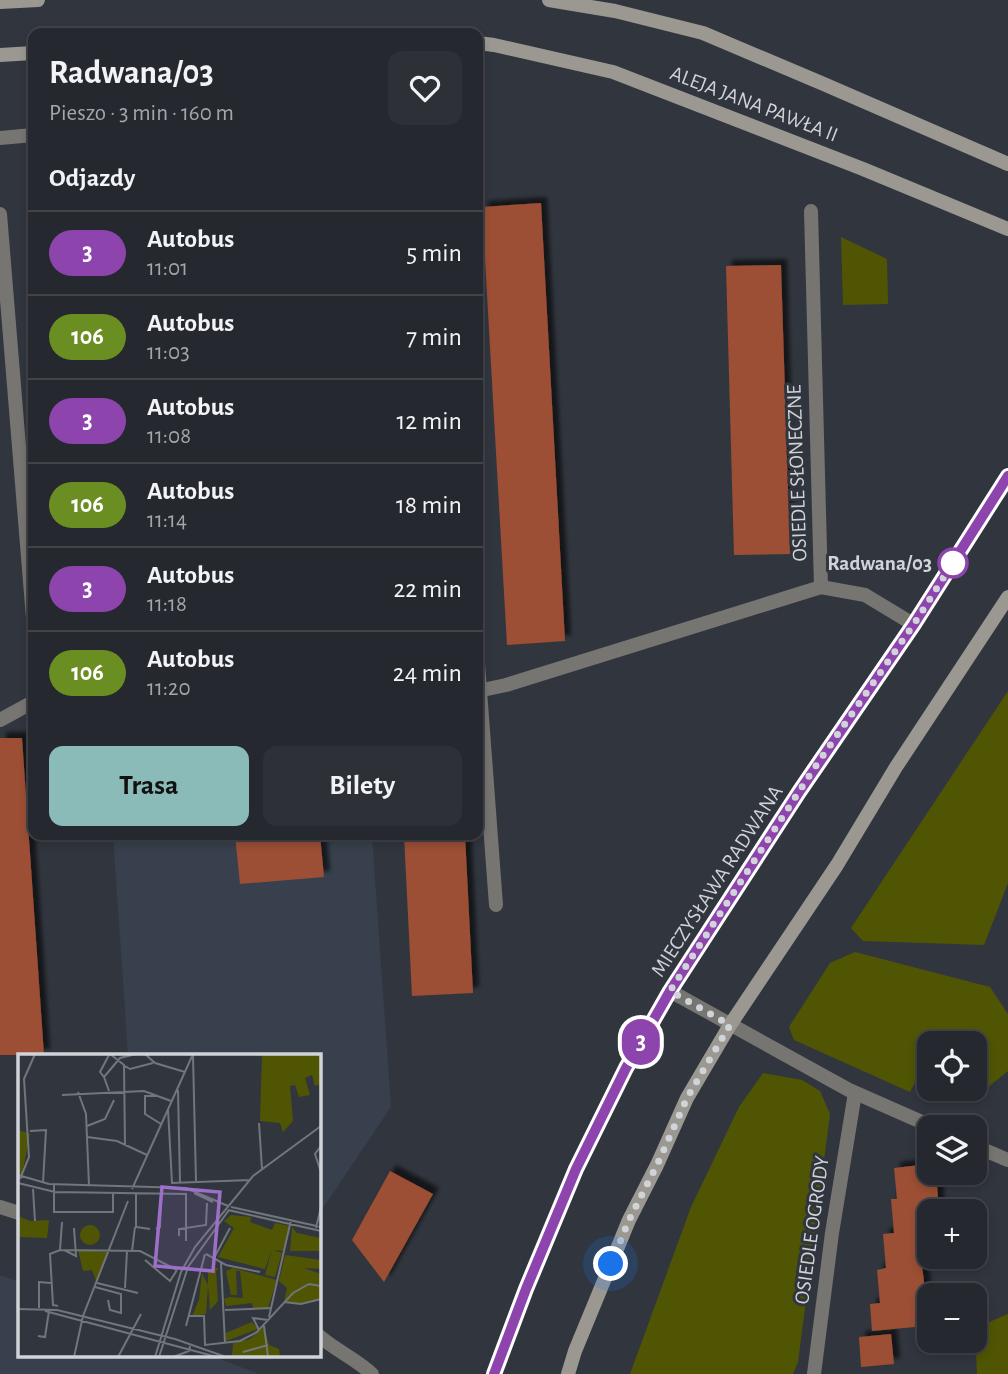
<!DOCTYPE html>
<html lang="pl">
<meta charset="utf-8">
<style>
body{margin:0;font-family:"Alegreya Sans",sans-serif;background:#2d3036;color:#f1f3f6;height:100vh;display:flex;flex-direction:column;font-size:26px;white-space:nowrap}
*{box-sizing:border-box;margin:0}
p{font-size:23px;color:#a3a6aa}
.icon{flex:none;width:38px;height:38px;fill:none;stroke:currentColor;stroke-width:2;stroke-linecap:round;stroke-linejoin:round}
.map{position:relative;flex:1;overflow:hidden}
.side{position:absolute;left:28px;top:28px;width:455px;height:812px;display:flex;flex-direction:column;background:#25282e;border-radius:14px;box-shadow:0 4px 10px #0003,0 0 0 2px #42444a}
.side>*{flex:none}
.badge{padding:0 14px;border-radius:23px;font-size:24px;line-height:46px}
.tools{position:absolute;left:917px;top:1031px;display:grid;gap:14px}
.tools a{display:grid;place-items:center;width:70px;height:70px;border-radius:14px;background:#25282e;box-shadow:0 4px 10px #0003,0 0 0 2px #42444a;font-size:35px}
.you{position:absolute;width:35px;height:35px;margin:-18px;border:5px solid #fff;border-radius:50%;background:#1a73e8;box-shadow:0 0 0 10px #1a73e833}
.map>.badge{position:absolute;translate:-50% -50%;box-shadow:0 0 0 4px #fff}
h2{padding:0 21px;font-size:26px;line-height:63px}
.round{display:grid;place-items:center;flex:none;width:74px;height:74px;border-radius:14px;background:#2d3036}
.head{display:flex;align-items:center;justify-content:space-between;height:119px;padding:0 21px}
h1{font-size:33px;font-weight:600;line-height:52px}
.cta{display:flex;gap:14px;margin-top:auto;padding:14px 21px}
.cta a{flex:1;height:80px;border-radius:14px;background:#8bbbb9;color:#111;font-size:28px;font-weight:600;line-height:80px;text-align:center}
.cta a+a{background:#2d3036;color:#f1f3f6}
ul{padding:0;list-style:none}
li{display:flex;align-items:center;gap:21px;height:84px;padding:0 21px;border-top:2px solid #42444a}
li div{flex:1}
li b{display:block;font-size:26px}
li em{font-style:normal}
li .badge{min-width:77px;font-weight:700;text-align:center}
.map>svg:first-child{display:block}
.built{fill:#37404c}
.green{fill:#505504}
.building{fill:#9c4f34;filter:url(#shadow)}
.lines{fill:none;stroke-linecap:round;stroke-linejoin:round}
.minor{stroke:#777571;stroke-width:14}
.secondary{stroke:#9b9892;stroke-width:14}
.line-casing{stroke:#fff;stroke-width:16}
.line{stroke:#8e44ad;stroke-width:10}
.walk{stroke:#d0d3d8;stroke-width:7;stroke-dasharray:0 12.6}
.stop-dot{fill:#fff;stroke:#8e44ad;stroke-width:3.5}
.labels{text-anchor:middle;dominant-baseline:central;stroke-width:6;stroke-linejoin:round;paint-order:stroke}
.street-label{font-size:21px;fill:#d0d3d8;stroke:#31363e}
.stop-label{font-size:21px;font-weight:bold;fill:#d0d3d8;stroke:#31363e;text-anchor:end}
.inset-road{fill:none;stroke:#71757c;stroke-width:2}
.view{fill:#9d6fc9;fill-opacity:0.15;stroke:#9d6fc9;stroke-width:3.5}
.inset-edge{fill:none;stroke:#d0d3d8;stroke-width:3.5}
</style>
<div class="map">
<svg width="1008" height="1374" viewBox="0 0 1008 1374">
<defs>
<filter id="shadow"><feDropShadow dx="6" dy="-6" stdDeviation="2" flood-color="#0009"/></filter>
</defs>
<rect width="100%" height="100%" fill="#31363e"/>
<!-- built -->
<g class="built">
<path d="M113,835h259l19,272 -72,107 -1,-158 -190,-1z"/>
<path d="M0,1275l19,7v73h190l50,19h-259z"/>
</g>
<!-- green -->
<g class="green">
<path d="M841,237l46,22 1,45 -45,1z"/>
<path d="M1008,691v192l-24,62 -121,-4 -12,-13z"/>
<path d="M855,952l135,35 18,27v57l-26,21 -7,-5v-44h-46v13l-19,36 -116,-52 -5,-13 41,-64z"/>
<path d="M763,1073l39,7 18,11 10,23 -32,248 -5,12h-163l61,-167 48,-100z"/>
<path d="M1008,1314v60h-31l-2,-46z"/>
</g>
<!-- building -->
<g class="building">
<path d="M541,203l24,438 -58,4 -25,-438z"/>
<path d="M781,265l9,289 -56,1 -8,-289z"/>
<path d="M0,738h22l22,317h-44z"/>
<path d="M235,835h85l4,42 -84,7z"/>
<path d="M404,835h61l8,158 -61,3z"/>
<path d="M929,1164v8h7l3,39h-10v45h5l1,8 -13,1 4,33 -4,1 3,27 -53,5 -2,-27 10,-1 -3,-33 9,-2 -3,-34 11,-1 -3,-34h6l-3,-31z"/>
<path d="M390,1171l43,23 -49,88 -32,-42z"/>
<path d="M891,1334l3,30 -33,3 -2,-30z"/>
</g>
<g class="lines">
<!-- minor -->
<g class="minor">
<path d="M0,138l33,-3"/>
<path d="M0,214l33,404"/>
<path d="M821,587l44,8 48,29"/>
<path d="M478,664l18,241"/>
<path d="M478,691l28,-6 315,-98 -10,-376"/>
<path d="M0,720l33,-18"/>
<path d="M670,991l179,99 84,37"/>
<path d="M975,1146l33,14"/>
<path d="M0,1207l19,6"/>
<path d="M318,1335c17,15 38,24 54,39"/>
<path d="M814,1374l18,-141 23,-140"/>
</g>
<!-- secondary -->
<g class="secondary">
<path d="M549,0l66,11 88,22 123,52 182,79"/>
<path d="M0,2l38,-2"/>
<path d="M478,43l16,2 119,27 250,97 145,60"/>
<path d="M0,55l33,-2"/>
<path d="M494,1374l32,-85 50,-120 50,-101 44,-77 143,-221 100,-146 95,-148"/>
<path d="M568,1374l7,-23 54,-131 28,-55 30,-67 43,-73 107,-160 59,-98 112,-170"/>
</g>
</g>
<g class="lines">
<defs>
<path id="line" d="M494,1374l32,-85 50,-120 50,-101 44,-77 129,-199 115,-168 94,-148"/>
</defs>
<!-- line casing -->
<use href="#line" class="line-casing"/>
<!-- line -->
<use href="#line" class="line"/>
<!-- walk -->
<path class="walk" d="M611,1264l18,-44 28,-55 30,-67 43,-73 -60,-34 143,-221 101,-146 40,-63 -1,2"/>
</g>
<!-- markers -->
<circle class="stop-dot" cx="953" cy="563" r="14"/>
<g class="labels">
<!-- street labels -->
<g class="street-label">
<text transform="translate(754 104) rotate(21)">ALEJA JANA PAWŁA II</text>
<text transform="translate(797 473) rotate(-92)">OSIEDLE SŁONECZNE</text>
<text transform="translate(717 881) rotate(-57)">MIECZYSŁAWA RADWANA</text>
<text transform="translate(812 1230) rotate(-82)">OSIEDLE OGRODY</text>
</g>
<!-- stop labels -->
<g class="stop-label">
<text x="932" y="563">Radwana/03</text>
</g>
</g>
<!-- overview -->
<g transform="translate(18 1054)">
<rect width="303" height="303" fill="#31363e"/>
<path d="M244,0h59v30l-6,2 -3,-11 -7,3 5,17 -11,2 -4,-12 -5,1 3,35 -10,11 -3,-9 -20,-2zM0,76l12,4 -8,41 -4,-3zM213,161l20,2 -1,5 22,8 3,-7 15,3 -6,25 -11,-1 9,3 -7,24 -10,-2 7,-26 -7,20 -47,-12 16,-29 -10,-7zM0,162l12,5 19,-1 -2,18 -29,-1zM62 181a10 10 0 1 1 20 0a10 10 0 1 1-20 0ZM274,173l5,6 24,5v13h-31zM60,196l30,2 -11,31 -5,-13 -9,1zM267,201l36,5v9l-17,-1 17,6v25l-20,5 -17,-2 3,-14 -8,-7zM196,213l5,2 -3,2 2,30 -8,9 -2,-25 -2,29 -14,2 7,-16 3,-27 6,12v-14zM215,214l44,12 -9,28h-15l-1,-5 -26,3 -2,-7 5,-2 14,1 -3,-27h-4l1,24h-6l-5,-24zM234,268l6,7 -32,12v-8zM246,273l5,18 10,4 1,8 -48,-1 1,-13 17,-4z" fill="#505504"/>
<path class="inset-road" d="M92,0l14,11 1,80M127,0l10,9 30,9M175,2l3,125M107,12l5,3 23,-6M86,23l-4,-5 9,-17M160,36l2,92M91,37l-5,-14 16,-19 16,-4M60,38l8,22 3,71M44,41l82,-4 27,10M137,42h-10v18l16,10M150,55l4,74 78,-3M241,69l3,46M69,72l18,-7 9,-19M12,77l16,-1 -3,53M69,83l30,4 30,14M303,92l-6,8 6,18M0,121l31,9 137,4 42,18M2,125l9,-22 -5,-78 11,-25M0,129l37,9 131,2v47M36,130v28h59v-19M15,135l2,32M114,135l61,-135M176,139l19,9M118,140v33l14,2M213,153l90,20M210,156l93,21M298,174l5,-21M138,175l4,-2 1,-32M161,182v-7l27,-4 1,-22M42,196l2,-28M46,196l12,6 -2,-28M114,197l3,-24M188,200l20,11 34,7M196,204l16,-30M127,206l25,21 7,-11M203,209l4,80M79,229l41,10M77,233l26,7v19l-11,-3 -2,-10M107,234l2,-37M266,248l17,2 20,-5M40,252l-5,-1 -3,-51 10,-4 80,1 37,19M21,254v-26l12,1M0,255l39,1 118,29 51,18M207,256l46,-2M27,257l172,46M171,262h15l1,29 35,-4 17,-9 36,-39 16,-9 12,2M251,263l22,-97M168,272l19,-72M246,272l4,31M241,276l-6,-12 15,2M20,282l7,1 4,-26M225,298l25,-7M56,303l9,-41 45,-115M100,303l23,-43M137,303l26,-85 14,-25 58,-71 68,-50M141,303l29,-90 41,-57M155,303l16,-6 1,-5"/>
<path class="view" d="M144,133l58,5 -7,79 -58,-5z"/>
<rect width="303" height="303" class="inset-edge"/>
</g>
</svg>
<div class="tools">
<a><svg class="icon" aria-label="locate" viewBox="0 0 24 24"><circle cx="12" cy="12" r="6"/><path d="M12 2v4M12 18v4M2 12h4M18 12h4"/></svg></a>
<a><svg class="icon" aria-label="layers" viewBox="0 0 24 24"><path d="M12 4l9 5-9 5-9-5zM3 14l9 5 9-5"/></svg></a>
<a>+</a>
<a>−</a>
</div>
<div class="you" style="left:611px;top:1264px"></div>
<b class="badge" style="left:641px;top:1042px;background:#8e44ad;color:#fff">3</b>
<section class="side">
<div class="head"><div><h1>Radwana/03</h1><p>Pieszo · 3 min · 160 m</p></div><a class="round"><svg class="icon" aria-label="heart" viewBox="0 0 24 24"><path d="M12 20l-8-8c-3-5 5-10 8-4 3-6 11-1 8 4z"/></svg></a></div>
<h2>Odjazdy</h2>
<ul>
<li><span class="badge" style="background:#8e44ad;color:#fff">3</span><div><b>Autobus</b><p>11:01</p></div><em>5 min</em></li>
<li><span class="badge" style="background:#6b8e23;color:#fff">106</span><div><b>Autobus</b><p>11:03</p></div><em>7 min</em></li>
<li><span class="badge" style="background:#8e44ad;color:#fff">3</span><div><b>Autobus</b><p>11:08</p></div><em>12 min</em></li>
<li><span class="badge" style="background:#6b8e23;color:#fff">106</span><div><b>Autobus</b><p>11:14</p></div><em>18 min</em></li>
<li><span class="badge" style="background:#8e44ad;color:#fff">3</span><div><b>Autobus</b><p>11:18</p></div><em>22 min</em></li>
<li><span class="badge" style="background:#6b8e23;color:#fff">106</span><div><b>Autobus</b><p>11:20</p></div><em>24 min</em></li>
</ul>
<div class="cta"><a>Trasa</a><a>Bilety</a></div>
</section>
</div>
